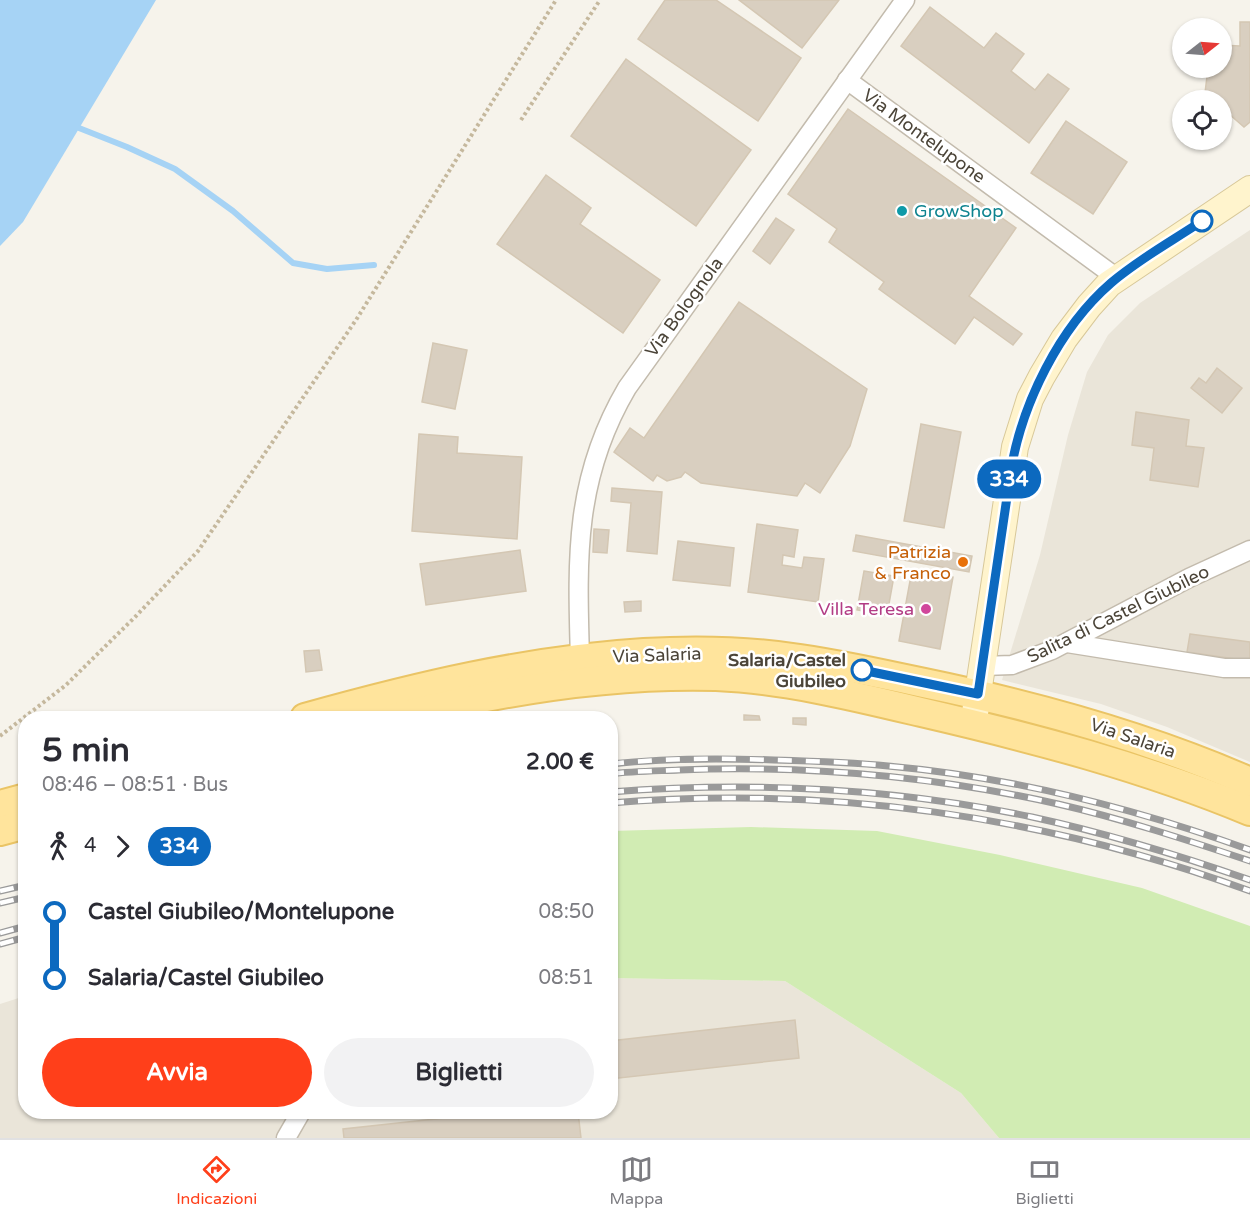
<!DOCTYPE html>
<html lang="it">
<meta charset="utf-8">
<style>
body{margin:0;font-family:"Varela Round",sans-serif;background:#f2f2f3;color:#2b2b33;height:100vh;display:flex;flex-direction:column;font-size:22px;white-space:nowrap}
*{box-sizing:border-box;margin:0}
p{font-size:20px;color:#7c7c81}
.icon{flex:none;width:33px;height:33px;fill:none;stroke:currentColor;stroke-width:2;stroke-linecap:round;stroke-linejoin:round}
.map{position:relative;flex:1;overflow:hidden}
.sheet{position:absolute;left:18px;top:711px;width:600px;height:408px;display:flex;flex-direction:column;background:#fff;border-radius:24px;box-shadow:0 2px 4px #0004}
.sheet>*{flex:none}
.badge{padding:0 12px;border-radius:20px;font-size:21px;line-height:39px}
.needle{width:39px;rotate:73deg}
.controls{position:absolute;left:1172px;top:18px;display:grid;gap:12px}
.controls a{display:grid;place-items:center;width:60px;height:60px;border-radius:50%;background:#fff;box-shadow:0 2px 4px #0004;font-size:30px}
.map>.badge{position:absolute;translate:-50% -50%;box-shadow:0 0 0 3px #fff}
.legs{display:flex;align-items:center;gap:9px;height:66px;padding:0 24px;font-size:20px}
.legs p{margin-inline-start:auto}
.head{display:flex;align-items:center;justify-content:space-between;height:102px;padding:0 24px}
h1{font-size:33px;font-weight:700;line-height:45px}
.action{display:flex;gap:12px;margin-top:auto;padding:12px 24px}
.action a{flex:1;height:69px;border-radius:36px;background:#ff3f1a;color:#fff;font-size:24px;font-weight:700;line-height:69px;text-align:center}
.action a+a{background:#f2f2f3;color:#2b2b33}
ul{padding:0 24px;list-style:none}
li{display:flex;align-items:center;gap:21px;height:66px;font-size:22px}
li i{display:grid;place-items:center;width:9px;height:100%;margin:0 8px;background:currentColor}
li i::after{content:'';width:15px;height:15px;margin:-8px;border:4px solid;border-radius:50%;background:#fff}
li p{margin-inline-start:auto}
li:first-child i{background:linear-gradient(#0000 50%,currentColor 0)}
li:last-child i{background:linear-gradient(currentColor 50%,#0000 0)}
.dock{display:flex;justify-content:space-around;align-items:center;height:84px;border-top:2px solid #e1e1e2;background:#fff;font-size:16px;color:#7c7c81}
.dock a{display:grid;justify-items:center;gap:3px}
.dock .active{color:#ff3f1a}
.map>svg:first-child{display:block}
.residential{fill:#eae5d9}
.green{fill:#d1ecb3}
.water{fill:#a6d3f5}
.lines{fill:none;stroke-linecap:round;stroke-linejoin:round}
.stream{stroke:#a6d3f5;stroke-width:6}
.building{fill:#d9cfc0;stroke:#d4c7b3;stroke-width:1.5}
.street-casing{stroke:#c3bbad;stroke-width:21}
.secondary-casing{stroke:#d8c899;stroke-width:28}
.primary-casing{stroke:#eac465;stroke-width:32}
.path{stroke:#c5b89d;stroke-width:4;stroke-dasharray:3 3;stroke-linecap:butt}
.street{stroke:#fff;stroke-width:18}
.secondary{stroke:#fff4cd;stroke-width:26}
.primary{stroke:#ffe49c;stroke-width:28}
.rail-casing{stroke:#9a9a9a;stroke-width:7}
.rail{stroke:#fff;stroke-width:4.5;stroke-dasharray:14;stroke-linecap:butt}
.line-1-casing{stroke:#fff;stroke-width:14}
.line-1{stroke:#0c69bf;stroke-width:9}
.culture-dot{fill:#0f9aa8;stroke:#fff;stroke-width:2}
.stop-1-dot{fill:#fff;stroke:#0c69bf;stroke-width:3}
.food-dot{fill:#e8710a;stroke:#fff;stroke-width:2}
.hotel-dot{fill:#d1479c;stroke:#fff;stroke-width:2}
.labels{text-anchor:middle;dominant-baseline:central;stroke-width:5;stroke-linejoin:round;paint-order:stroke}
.street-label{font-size:18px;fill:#4b4438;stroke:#fff}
.culture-label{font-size:18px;fill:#0d838f;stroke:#fff;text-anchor:start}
.food-label{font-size:18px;fill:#c56008;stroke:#fff;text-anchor:end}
.hotel-label{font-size:18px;fill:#b23c85;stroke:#fff;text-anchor:end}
.stop-label{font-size:18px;font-weight:bold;fill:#4b4438;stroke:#fff;text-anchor:end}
</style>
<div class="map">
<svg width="1250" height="1138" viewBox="0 0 1250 1138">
<rect width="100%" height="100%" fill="#f6f3eb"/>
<!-- residential -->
<g class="residential">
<path d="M1250,230v532l-83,-35 -66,-23 -99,-24 38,-125 28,-120 19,-63 21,-37 32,-32z"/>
<path d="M611,978l174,3 176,112 38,45h-999v-134l25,-8 1,116h584z"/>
</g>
<!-- green -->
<path class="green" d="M751,827l126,4 123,24 142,33 108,38v212h-251l-38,-45 -176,-112 -174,-3v-147z"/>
<!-- water -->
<path class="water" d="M0,0h156l-133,222 -23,24z"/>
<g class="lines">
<!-- stream -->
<path class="stream" d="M79,128l48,19 48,22 58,42 60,52 34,6 47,-4"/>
</g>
<!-- building -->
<g class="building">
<path d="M665,0h51l85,58 -43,63 -120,-82z"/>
<path d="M739,0h100l-37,48z"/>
<path d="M930,7l54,41 12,-15 28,21 -13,17 24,19 13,-16 21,15 -40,54 -128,-97z"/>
<path d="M1240,22h10v100l-6,5 -23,-20v-7h-7l-9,-7 3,-25h13v-23l19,1z"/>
<path d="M626,59l125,91 -55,76 -125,-90z"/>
<path d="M848,109l168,119 -47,68 53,38 -9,11 -39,-28 -19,27 -76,-55 5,-7 -55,-40 8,-13 -49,-35z"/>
<path d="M1066,121l61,41 -34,52 -62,-41z"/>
<path d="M546,175l45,33 -11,16 80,56 -37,53 -126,-89z"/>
<path d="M776,218l18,12 -24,34 -17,-13z"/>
<path d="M739,302l128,87 -17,57 -30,47 -15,-10 -8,13 -96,-13 -16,-11 -4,5 -14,4 -10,-6 -4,6 -39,-29 16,-24 14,10z"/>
<path d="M433,343l34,7 -12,59 -33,-7z"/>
<path d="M1217,368l25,20 -20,25 -31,-25 8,-10 7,5z"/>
<path d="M1136,412l53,8 -3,26 18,2 -6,39 -48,-7 4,-32 -22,-3z"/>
<path d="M921,424l40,8 -17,96 -40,-7z"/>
<path d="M419,434l39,3 -1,16 65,4 -5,82 -105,-8z"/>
<path d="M612,488l50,4 -5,62 -30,-3 4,-48 -20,-2z"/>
<path d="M757,524l41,6 -4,27 -11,-2 -1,10 20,3 2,-11 20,2 -6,43 -70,-10z"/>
<path d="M594,529l15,1 -2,23 -14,-1z"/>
<path d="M856,535l116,21 -3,16 -116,-21z"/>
<path d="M678,541l56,7 -4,38 -57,-6z"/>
<path d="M520,550l6,41 -100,14 -6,-41z"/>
<path d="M912,570l41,7 -13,72 -41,-8z"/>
<path d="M864,571l30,5 -7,39 -30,-5z"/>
<path d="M641,601v10l-16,1 -1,-10z"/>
<path d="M1190,634l60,8v19l-63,-9z"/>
<path d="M319,650l3,20 -16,2 -2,-21z"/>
<path d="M744,715l15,1 1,4h-16z"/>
<path d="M793,718h13v7l-13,-1z"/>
<path d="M795,1020l4,38 -189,21v-38z"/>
<path d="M500,1112h78l3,26h-237l-1,-9z"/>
</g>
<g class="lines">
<defs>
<g id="street">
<path d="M847,80l270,198"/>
<path d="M1067,643l157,25h26"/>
<path d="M580,659c-3,-101 -6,-181 47,-271l278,-388"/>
<path d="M983,666l29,-1 40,-15 137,-72 61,-28"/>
<path d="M286,1138l15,-26"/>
</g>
<path id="secondary" d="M975,713l40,-266 15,-48 12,-23 22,-37 25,-33 20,-22 141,-95"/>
<g id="primary">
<path d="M305,718c111,-31 223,-58 339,-65 51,-3 105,-2 156,6 41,6 83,15 124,24 111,23 221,53 326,99"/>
<path d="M394,718c104,-27 214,-45 322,-42 69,3 138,20 205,36 112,26 223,55 329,99"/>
<path d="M0,805l26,-7"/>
<path d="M0,831l26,-7"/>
</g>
</defs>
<!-- street casing -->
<use href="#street" class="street-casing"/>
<!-- secondary casing -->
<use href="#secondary" class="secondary-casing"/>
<!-- primary casing -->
<use href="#primary" class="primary-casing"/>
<!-- path -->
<g class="path">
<path d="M521,120l79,-120"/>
<path d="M0,736l66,-51 69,-68 63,-66 158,-231 200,-320"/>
</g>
<!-- street -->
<use href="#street" class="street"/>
<!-- secondary -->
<use href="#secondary" class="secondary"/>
<!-- primary -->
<use href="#primary" class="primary"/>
<defs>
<g id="rail">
<path d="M610,764c55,-6 110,-6 164,-4 38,1 76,2 114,6 123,11 246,42 362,84"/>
<path d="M610,774c23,-3 46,-3 69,-4 127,-5 255,6 379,34 65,15 129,36 192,57"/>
<path d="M610,792c141,-11 284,-4 422,25 74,16 146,38 218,63"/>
<path d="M610,803c218,-18 436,13 640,88"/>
<path d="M0,891l26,-6"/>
<path d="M0,903l26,-6"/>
<path d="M0,933l26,-7"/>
<path d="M0,944l26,-7"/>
</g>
</defs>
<!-- rail casing -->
<use href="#rail" class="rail-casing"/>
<!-- rail -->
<use href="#rail" class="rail"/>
</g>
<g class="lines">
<defs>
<path id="line-1" d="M862,670l116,24 33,-224c11,-66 48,-142 100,-187 28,-24 61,-42 91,-62"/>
</defs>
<!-- line-1 casing -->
<use href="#line-1" class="line-1-casing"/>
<!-- line-1 -->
<use href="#line-1" class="line-1"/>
</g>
<!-- markers -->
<circle class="culture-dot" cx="902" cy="211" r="6"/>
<g class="stop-1-dot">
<circle cx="1202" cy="221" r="10"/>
<circle cx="862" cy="670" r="10"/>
</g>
<circle class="food-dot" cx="963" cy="562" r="6"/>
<circle class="hotel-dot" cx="926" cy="609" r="6"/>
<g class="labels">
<!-- street labels -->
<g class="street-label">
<text transform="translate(924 136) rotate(36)">Via Montelupone</text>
<text transform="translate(684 307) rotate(-54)">Via Bolognola</text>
<text transform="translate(1118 614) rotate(-26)">Salita di Castel Giubileo</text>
<text transform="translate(657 655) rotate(-2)">Via Salaria</text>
<text transform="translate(1133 738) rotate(19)">Via Salaria</text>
</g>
<!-- culture labels -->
<g class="culture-label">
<text x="914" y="211">GrowShop</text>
</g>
<!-- food labels -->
<g class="food-label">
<text x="951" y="552">Patrizia<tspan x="951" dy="21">&amp; Franco</tspan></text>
</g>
<!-- hotel labels -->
<g class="hotel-label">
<text x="914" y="609">Villa Teresa</text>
</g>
<!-- stop labels -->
<g class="stop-label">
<text x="846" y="660">Salaria/Castel<tspan x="846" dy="21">Giubileo</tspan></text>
</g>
</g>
</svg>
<div class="controls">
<a><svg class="needle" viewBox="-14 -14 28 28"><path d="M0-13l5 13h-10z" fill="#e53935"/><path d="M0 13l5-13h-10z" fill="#7c7c81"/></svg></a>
<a><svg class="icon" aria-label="locate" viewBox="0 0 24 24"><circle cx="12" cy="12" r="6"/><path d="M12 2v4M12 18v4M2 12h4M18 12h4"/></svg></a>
</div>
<b class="badge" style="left:1009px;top:479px;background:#0c69bf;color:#fff">334</b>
<section class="sheet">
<div class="head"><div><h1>5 min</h1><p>08:46 – 08:51 · Bus</p></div><b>2.00 €</b></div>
<div class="legs"><svg class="icon" aria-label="walk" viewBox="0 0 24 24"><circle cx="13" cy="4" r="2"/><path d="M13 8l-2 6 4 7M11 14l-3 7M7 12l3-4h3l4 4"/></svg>4<svg class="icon" aria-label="forward" viewBox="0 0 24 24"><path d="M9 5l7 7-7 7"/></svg><b class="badge" style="background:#0c69bf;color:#fff">334</b></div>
<ul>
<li><i style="color:#0c69bf"></i><b>Castel Giubileo/Montelupone</b><p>08:50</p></li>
<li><i style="color:#0c69bf"></i><b>Salaria/Castel Giubileo</b><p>08:51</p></li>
</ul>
<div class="action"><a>Avvia</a><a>Biglietti</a></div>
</section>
</div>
<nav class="dock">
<a class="active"><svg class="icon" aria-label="directions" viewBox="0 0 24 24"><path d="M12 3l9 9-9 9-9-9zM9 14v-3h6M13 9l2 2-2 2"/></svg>Indicazioni</a>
<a><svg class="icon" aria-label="map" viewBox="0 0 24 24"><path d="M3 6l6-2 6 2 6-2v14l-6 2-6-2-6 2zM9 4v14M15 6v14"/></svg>Mappa</a>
<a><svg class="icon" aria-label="tickets" viewBox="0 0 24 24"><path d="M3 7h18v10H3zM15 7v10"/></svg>Biglietti</a>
</nav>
